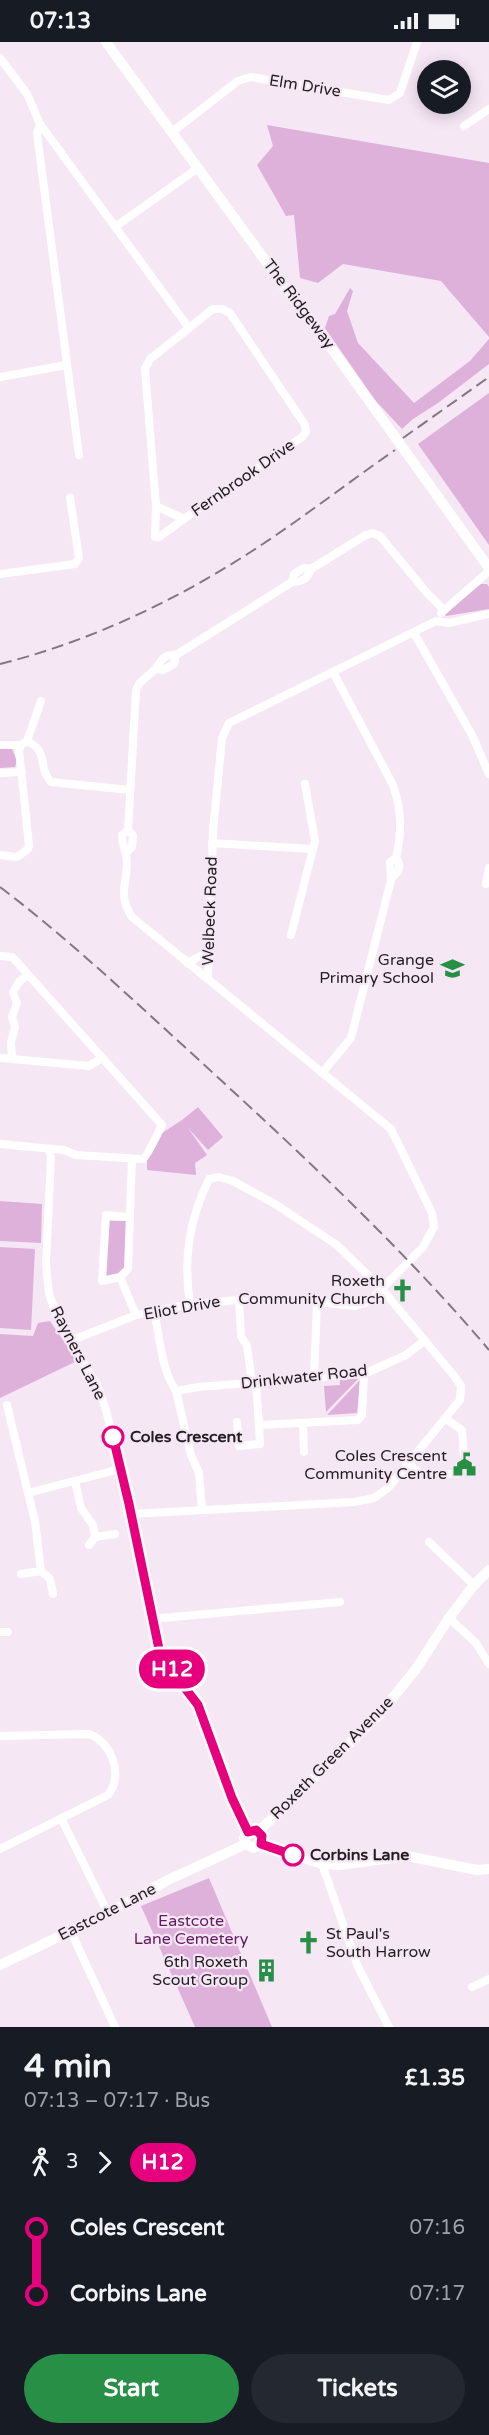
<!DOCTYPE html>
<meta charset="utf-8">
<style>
body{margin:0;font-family:"Varela Round",sans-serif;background:#242831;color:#f1f3f6;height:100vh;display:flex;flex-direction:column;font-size:22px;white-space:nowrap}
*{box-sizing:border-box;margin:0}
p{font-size:20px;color:#9ea1a6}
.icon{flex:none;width:33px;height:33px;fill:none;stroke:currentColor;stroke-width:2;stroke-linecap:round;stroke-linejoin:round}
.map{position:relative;height:1985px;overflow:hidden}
.details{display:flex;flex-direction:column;background:#171b24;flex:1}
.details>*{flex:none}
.badge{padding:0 12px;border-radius:20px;font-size:21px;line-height:39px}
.buttons{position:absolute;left:417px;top:18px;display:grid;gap:12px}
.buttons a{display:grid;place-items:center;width:54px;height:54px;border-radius:50%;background:#171b24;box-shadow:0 3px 15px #0003;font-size:30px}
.map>.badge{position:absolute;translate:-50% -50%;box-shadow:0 0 0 3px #fff}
.legs{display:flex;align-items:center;gap:9px;height:66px;padding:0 24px;font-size:20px}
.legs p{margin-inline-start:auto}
.headline{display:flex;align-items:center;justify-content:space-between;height:102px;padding:0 24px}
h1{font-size:33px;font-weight:700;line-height:45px}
.button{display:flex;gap:12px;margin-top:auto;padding:12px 24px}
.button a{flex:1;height:69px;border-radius:36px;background:#289046;color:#fff;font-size:24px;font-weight:700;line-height:69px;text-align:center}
.button a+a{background:#242831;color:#f1f3f6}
ul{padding:0 24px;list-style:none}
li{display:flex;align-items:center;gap:21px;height:66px;font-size:22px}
li i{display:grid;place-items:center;width:9px;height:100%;margin:0 8px;background:currentColor}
li i::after{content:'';width:15px;height:15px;margin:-8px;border:4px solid;border-radius:50%;background:#171b24}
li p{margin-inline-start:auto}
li:first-child i{background:linear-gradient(#0000 50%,currentColor 0)}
li:last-child i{background:linear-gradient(currentColor 50%,#0000 0)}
.status{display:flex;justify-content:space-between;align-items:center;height:42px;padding:0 30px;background:#171b24;direction:ltr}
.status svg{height:16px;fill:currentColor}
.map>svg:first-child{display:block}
.green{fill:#deb1da}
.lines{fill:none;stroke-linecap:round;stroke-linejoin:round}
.minor{stroke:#fff;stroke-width:8}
.tertiary{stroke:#fff;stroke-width:10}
.rail{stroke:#827881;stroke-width:2;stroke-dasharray:12 6;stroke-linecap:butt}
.line-1-casing{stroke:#fff;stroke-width:14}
.line-1{stroke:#e6007e;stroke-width:9}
.stop-1-dot{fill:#fff;stroke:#e6007e;stroke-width:3}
.labels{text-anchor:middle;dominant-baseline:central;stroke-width:4.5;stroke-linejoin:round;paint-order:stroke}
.street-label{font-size:16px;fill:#241e23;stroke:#f6e7f5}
.poi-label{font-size:16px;fill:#241e23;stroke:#f6e7f5;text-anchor:end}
.stop-label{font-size:16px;font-weight:bold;fill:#241e23;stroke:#f6e7f5;text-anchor:start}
.park-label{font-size:16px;fill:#631b61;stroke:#f6e7f5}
</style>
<div class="status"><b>07:13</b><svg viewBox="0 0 49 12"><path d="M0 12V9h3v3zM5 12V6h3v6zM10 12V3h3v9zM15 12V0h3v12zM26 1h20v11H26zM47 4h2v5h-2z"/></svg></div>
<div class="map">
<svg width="489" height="1985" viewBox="0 0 489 1985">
<rect width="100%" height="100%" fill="#f6e7f5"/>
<!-- green -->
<g class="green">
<path d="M267,83l222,38v174l-48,-56 -98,-17 -25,19 -18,-5 -6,-63 -8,1 -29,-51 16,-19z"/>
<path d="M350,246l3,3 -6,20 11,32 56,60 56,-42 19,-22v25l-51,39 -25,16 -11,10 -27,-29 -50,-72 4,-12 6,-2z"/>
<path d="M489,351v152l-71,-101z"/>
<path d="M481,542h6l2,3v22l-43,7 -1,-2z"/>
<path d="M0,706l12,1 5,12 -2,6 -15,1z"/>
<path d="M198,1065l25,30 -15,13 -20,-22 19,27 -12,8 1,12 -49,-5v-13l6,-18 29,-19z"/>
<path d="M0,1159l42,3 -1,39 -41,-2z"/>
<path d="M106,1179h23l-5,53 -18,2z"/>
<path d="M0,1205l35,2 -4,81 -31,-2z"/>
<path d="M50,1279l27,40 -77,37v-64l33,2 5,-13z"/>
<path d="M360,1335l-34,35 -2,-26 16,-1v-7z"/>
<path d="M360,1338l-3,33 -30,2z"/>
<path d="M209,1836l63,149h-77l-54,-121z"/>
</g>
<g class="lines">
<!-- minor -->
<g class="minor">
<path d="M0,16l27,36 13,30 149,204"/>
<path d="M40,82l-3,10 42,321"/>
<path d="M464,84l25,-17"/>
<path d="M172,90l66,-51 12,-4 139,23 11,-7 17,-51"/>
<path d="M115,185l83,-59"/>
<path d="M213,267h9l8,4 75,112 1,7 -4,5 -118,82 -28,-13 -11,-137 5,-10z"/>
<path d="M0,335l66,-12"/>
<path d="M156,464l-1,31h4l25,-18"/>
<path d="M0,532l75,-10 4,-6 -9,-60"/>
<path d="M292,540c10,0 16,-3 19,-13"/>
<path d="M441,571l48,-42"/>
<path d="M414,591l58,102 17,39"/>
<path d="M156,627l7,1 11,-6 2,-9"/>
<path d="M27,699l14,-40"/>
<path d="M0,703h21"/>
<path d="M0,731l22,-1"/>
<path d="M212,801l100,6"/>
<path d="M126,811l6,-6 1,-12 -5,-5"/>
<path d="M0,813l17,2 11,-8 1,-3 -10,-96 2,-5 6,-4c23,11 10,26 24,41l79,8"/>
<path d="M391,836c8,-5 11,-12 5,-20"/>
<path d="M486,842l3,-16"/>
<path d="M291,893l24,-94 -10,-57"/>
<path d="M0,914l12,1 4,4 146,164c-3,6 -15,32 -19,34l-67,-4 -12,-5 -64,-6"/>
<path d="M187,921l21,-11"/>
<path d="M208,937l5,-148 9,-93 7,-15 207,-102 13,2 40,-9"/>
<path d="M0,1016l89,8 13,-8"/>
<path d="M12,1017l-1,-17 4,-15 -3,-10 5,-14 -4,-11 6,-10 9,-7"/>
<path d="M322,1031l29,-35 40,-158 -1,-18 6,-4c6,-26 6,-47 -3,-73l-60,-113"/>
<path d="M49,1108l2,7 -5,107 3,30 11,30 38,62 8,24 23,94 30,145 6,13 33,43 34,93 16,33"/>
<path d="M120,1235l8,-8 4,-110"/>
<path d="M120,1235l-18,4 4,-66 23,2"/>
<path d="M120,1235l16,38"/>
<path d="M239,1257l2,37 6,10 5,37"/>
<path d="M154,1269c6,26 7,58 22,80l15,64 8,18 3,37"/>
<path d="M70,1299l66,-26 54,-11 59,-5 49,1 57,6 14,-4 54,-55 11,-20 -2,-14 -41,-84 -259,-212c-17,-25 -1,-39 -6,-63 -2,-8 -4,-9 -4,-19l6,-5 8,-139c4,-13 13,-14 20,-23 6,-9 9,-14 20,-13l116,-73 2,-8 10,-6 7,1 55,-34 7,-2 7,3 47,57 16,16"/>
<path d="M314,1337l3,-77"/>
<path d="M256,1341l3,42 99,-5 4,-5 2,-41"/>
<path d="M176,1349l22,-4 166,-13 42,-19 18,-14"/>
<path d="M7,1363l21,88 92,-24"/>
<path d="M237,1380l2,24 21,-2 -1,-19"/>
<path d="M303,1381l1,29"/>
<path d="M409,1422l15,12 41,-3 -3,-43 -16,-11"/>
<path d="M75,1439l6,27 12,17 2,12"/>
<path d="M131,1472l223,-12 20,-4 14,-10 72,-88 1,-14 -6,-9 -73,-88 -45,-44 -62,-41 -42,-23 -14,-4 -10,2c-20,41 -26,80 -19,125"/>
<path d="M429,1500l45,43"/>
<path d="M89,1503l6,-8 20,-3"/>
<path d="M41,1529l9,8 3,15"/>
<path d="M21,1532l20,-3 -6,-50 -7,-28"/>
<path d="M449,1576l27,25 13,21"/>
<path d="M151,1577l189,-17"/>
<path d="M0,1590h8"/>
<path d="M0,1694l89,-2c23,8 35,42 19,61l-108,54"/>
<path d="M61,1776l47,95"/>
<path d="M322,1822l36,103 31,60"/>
<path d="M71,1890l44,95"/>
<path d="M472,1945l17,-8"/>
</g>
<!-- tertiary -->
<g class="tertiary">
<path d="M106,0l180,247 28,35 175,244"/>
<path d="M259,1789l120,-116 37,-46 33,-51 25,-33 15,-15"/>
<path d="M246,1802l8,4 7,-4 61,20 17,1 68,-9 70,14 12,-1"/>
<path d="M246,1802l-2,-6 4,-7 8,-1 6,5"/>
<path d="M0,1923l108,-52 60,-33 78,-36"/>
</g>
<!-- rail -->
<g class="rail">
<path d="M403,396l86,-61"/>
<path d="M0,622c88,-22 173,-62 249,-111 50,-32 97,-69 146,-103"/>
<path d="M0,845c70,53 134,114 199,173 101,93 201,185 290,290"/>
</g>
</g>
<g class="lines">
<defs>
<path id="line-1" d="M113,1395l16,67 30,145 6,13 33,43 34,93 16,34 8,-2 6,6 -1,8 32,11"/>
</defs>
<!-- line-1 casing -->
<use href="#line-1" class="line-1-casing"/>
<!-- line-1 -->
<use href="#line-1" class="line-1"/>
</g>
<!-- icons -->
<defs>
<symbol id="school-bare" viewBox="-9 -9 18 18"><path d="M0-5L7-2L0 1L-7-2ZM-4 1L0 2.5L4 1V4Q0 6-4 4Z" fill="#289046" stroke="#f6e7f5" stroke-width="2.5" paint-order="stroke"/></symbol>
<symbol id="church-bare" viewBox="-9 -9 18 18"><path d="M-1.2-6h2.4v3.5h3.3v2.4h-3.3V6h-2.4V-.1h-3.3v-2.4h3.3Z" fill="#289046" stroke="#f6e7f5" stroke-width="2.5" paint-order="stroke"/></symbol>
<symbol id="civic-bare" viewBox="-9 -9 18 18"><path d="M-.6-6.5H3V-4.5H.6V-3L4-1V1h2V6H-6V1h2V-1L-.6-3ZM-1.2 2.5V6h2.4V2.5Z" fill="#289046" stroke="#f6e7f5" stroke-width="2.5" paint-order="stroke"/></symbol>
<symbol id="building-bare" viewBox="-9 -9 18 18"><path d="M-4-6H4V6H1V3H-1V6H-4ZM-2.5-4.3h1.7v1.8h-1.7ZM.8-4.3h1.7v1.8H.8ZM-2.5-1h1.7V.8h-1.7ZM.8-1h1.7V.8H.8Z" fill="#289046" stroke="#f6e7f5" stroke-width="2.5" paint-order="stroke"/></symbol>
</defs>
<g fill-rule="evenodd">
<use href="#school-bare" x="436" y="910" width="33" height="33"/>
<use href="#church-bare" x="386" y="1232" width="33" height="33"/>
<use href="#civic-bare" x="448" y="1406" width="33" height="33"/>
<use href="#church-bare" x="292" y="1884" width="33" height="33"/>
<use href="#building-bare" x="250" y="1912" width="33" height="33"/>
</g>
<!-- markers -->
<g class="stop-1-dot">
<circle cx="113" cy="1395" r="10"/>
<circle cx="293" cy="1813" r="10"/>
</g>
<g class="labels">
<!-- street labels -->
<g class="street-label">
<text transform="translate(305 44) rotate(9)">Elm Drive</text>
<text transform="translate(299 262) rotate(53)">The Ridgeway</text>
<text transform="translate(243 436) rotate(-35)">Fernbrook Drive</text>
<text transform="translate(210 869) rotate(-88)">Welbeck Road</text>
<text transform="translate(182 1266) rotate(-10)">Eliot Drive</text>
<text transform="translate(78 1311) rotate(63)">Rayners Lane</text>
<text transform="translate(304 1335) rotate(-6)">Drinkwater Road</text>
<text transform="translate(332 1716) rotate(-45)">Roxeth Green Avenue</text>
<text transform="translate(107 1870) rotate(-27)">Eastcote Lane</text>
</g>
<!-- poi labels -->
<g class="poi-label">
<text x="434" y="918">Grange<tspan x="434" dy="18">Primary School</tspan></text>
<text x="385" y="1239">Roxeth<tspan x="385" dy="18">Community Church</tspan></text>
<text x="447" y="1414">Coles Crescent<tspan x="447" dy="18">Community Centre</tspan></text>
<text x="326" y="1892" text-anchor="start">St Paul's<tspan x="326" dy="18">South Harrow</tspan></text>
<text x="248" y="1920">6th Roxeth<tspan x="248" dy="18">Scout Group</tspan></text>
</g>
<!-- stop labels -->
<g class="stop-label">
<text x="130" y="1395">Coles Crescent</text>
<text x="310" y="1813">Corbins Lane</text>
</g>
<!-- park labels -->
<g class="park-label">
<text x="191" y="1879">Eastcote<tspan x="191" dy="18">Lane Cemetery</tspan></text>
</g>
</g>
</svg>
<div class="buttons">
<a><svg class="icon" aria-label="layers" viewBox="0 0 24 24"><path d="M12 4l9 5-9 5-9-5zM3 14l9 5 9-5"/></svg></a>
</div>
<b class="badge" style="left:172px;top:1627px;background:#e6007e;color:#fff">H12</b>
</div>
<section class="details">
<div class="headline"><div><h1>4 min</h1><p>07:13 – 07:17 · Bus</p></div><b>£1.35</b></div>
<div class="legs"><svg class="icon" aria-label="walk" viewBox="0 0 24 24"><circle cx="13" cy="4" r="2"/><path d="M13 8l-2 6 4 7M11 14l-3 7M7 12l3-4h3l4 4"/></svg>3<svg class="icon" aria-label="forward" viewBox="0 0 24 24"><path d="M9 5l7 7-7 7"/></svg><b class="badge" style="background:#e6007e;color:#fff">H12</b></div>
<ul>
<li><i style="color:#e6007e"></i><b>Coles Crescent</b><p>07:16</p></li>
<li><i style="color:#e6007e"></i><b>Corbins Lane</b><p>07:17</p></li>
</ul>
<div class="button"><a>Start</a><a>Tickets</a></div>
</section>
